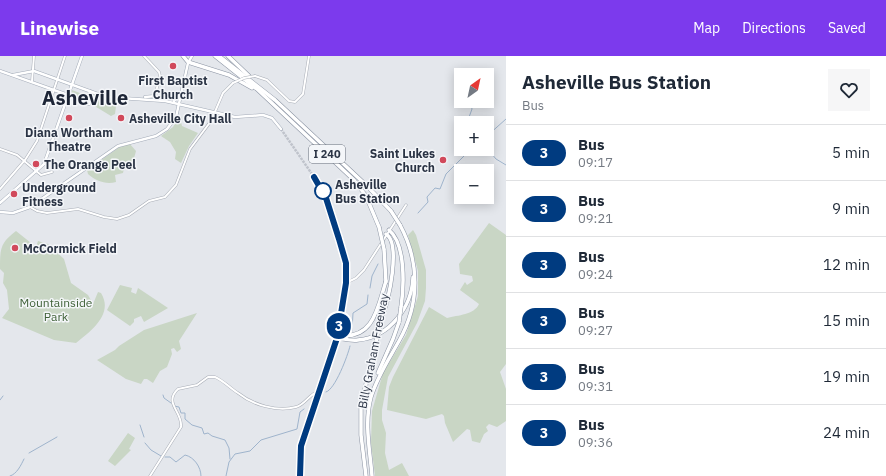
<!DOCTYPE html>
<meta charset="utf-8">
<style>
body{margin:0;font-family:"IBM Plex Sans",sans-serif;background:#f6f6f7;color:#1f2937;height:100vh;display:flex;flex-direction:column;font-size:15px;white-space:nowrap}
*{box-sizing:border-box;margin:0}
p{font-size:13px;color:#747a83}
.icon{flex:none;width:22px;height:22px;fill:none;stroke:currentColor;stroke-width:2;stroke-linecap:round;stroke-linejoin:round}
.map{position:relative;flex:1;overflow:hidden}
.side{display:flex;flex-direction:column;background:#fff;width:380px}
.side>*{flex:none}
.badge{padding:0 8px;border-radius:13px;font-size:14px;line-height:26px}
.needle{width:26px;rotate:33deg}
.tools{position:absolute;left:454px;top:12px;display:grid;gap:8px}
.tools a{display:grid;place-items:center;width:40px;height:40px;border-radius:0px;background:#fff;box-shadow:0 2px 10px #0003;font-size:20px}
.map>.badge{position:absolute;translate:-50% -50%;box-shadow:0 0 0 2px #fff}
.round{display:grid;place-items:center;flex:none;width:42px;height:42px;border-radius:0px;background:#f6f6f7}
.headline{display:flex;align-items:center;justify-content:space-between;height:68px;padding:0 16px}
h1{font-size:19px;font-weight:800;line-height:30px}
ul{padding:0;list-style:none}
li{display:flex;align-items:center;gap:12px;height:56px;padding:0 16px;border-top:1px solid #e0e1e3}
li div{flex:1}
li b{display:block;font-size:15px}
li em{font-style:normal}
li .badge{min-width:44px;font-weight:700;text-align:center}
header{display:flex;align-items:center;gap:24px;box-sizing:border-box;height:56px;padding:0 20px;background:#7c3aed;color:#fff}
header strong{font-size:19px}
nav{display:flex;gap:22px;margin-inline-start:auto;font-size:14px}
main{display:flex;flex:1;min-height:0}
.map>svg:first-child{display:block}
.green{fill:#c9d6c5}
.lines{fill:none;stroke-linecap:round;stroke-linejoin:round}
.stream{stroke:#9fb4cc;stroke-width:1}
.primary-tunnel{stroke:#bfc3cb;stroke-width:2.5;stroke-dasharray:2.5 1;stroke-linecap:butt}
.secondary-casing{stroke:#a9aeb7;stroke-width:3}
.primary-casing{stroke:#a3abb8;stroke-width:3.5}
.highway-casing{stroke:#8b94a3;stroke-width:4.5}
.secondary{stroke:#fff;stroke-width:2}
.primary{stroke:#fff;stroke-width:2.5}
.highway{stroke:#fff;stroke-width:3.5}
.secondary-bridge-casing{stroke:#a9aeb7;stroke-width:3;stroke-linecap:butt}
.highway-bridge-casing{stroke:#8b94a3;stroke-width:4.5;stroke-linecap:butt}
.secondary-bridge{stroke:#fff;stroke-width:2}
.highway-bridge{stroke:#fff;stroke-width:3.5}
.line-casing{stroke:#fff;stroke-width:9}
.line{stroke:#003b80;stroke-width:6}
.poi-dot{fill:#d1495b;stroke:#f4f6f9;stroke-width:1.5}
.stop-dot{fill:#fff;stroke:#003b80;stroke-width:2}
.labels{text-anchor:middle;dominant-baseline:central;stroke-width:3;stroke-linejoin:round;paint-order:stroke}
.shield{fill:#f4f6f9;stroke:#676e7b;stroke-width:1}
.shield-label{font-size:11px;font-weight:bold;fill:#2b3445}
.poi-label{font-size:12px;font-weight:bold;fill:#2b3445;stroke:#f4f6f9;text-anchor:start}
.stop-label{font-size:12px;font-weight:bold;fill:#2b3445;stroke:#f4f6f9;text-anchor:start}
.park-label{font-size:12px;fill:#3f6138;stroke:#f4f6f9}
.street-label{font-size:12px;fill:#2b3445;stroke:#f4f6f9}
.town-label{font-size:20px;font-weight:bold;fill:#1d2536;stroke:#f4f6f9}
</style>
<header>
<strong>Linewise</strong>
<nav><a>Map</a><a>Directions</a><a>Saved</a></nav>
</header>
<main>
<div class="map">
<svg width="506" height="420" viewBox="0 0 506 420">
<rect width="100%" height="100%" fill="#e4e7ec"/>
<!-- green -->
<g class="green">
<path d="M72,34l18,7 1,-5 15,6h11l-2,16 -4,2 -23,-14 -18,-5z"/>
<path d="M179,60l3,1 -1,5 1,4 16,7 -9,13 -8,17 -6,-4 1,-7 -6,-10 -9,-6 12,-9z"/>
<path d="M129,87l7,8 -3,11 -8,2 -2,9 -8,2 1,7c-10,3 -20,-1 -28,-8l-1,-4 34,-24z"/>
<path d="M489,167l17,12v129l-6,8 6,17v32l-9,6 -8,-3 -3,3 2,4 -4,3 -4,9 -8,-2 -2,-11 -3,-1 -14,13 -8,-19 -1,-7 -2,-2 -16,5 -39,-9 2,-23 4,-10 36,-70 18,11c11,-3 27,-3 32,-14l-19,-14 5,-8 2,3 6,-4 -1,-5 -12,-2 -1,-10z"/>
<path d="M413,174l3,5 10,35v18l-1,13 -8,22 -29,54 -6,33v10l4,13 -1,20 4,17 13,-7 7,13h-34l-4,-33 1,-32 11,-38 23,-38 12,-39v-25l-10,-36z"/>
<path d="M16,175l20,16 2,-6 10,3 16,15 7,24 17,12 5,9 5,-12 3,1c13,21 -10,38 -25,50l-22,-3 -52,-22 7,-9 -2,-19 -4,-7 1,-10 -4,-4c0,-20 0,-26 16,-38z"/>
<path d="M120,229l12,3 -1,4 5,2 2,-6 30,20 -24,14 -3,-6 -7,3v3l-4,4 -23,-16z"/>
<path d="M197,257l-18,28 2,8 -4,3 -3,-4 -3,1 1,5 -5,13 -7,4 -7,12 -6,-4h-3l-3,5 -15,-5 -29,-19 18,-10 4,-4 25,-16z"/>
<path d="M128,377l7,5 -6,11 2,1 -16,16 -7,-5z"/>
</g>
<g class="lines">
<!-- stream -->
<g class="stream">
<path d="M466,67v-3h2l4,-11 -2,-8"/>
<path d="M487,80l19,-17"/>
<path d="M487,92l9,11 10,6"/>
<path d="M418,157l10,-11 -1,-5 8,-9 5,1 6,-15 25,-25"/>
<path d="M370,232l2,-12 6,-12"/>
<path d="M352,275l1,-18 14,-9 1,-9"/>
<path d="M326,336c9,-2 22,-37 24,-46"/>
<path d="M163,339l1,3 7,5"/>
<path d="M0,344l3,-4"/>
<path d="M317,347l3,-8"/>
<path d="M174,350l5,1 2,6h4v6l7,6 10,3 2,6 4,-1 4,3 13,4 4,8 1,11"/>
<path d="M140,369l4,12"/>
<path d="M145,387l6,7 10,6"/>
<path d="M29,397l28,-16"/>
<path d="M165,401h5l6,5 9,-7c9,2 16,12 16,21"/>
<path d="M10,420c7,-2 11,-11 14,-17"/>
<path d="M226,420l3,-14 6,-8 15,-3 11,-11 36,-11 3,-17 4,-3"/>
</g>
<!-- primary-tunnel -->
<path class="primary-tunnel" d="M281,73l33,48"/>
<defs>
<g id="secondary">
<path d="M144,0l15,16 1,4 -5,20"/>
<path d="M255,20l12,4 22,21 6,1 8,-8 6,-38"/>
<path d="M32,25l2,-25"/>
<path d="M0,93l17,6 24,20 11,-3"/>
<path d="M0,133l25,-29 12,-19 28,-85"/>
<path d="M30,151l7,4 10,2 31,-4 26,8 13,2 12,-4 20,-14 16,-4 11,-12 14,-36 21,-28 12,-28 10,-10"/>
<path d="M346,227l10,-5 8,-8 42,-65"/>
<path d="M150,420l31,-49c2,-15 -18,-24 -3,-38l19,-4 11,-8h7c9,4 15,11 23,16 15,12 39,19 58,14 9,-2 14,-14 22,-15"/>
</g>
<g id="primary">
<path d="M0,15l68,24"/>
<path d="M13,19l21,-4 72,26 59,4 70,16 28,-2 9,3 9,11"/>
<path d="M68,41l21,7 1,-13"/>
<path d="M145,41l11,-1 7,3"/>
<path d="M174,45l6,-6"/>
<path d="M0,147l44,-39 38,-108"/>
<path d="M0,156l13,1 17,-6 88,-61 38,-10 11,-7 9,-12 12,-54 4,-7"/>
<path d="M300,420l1,-30 36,-108 9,-55v-20l-7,-23 -13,-42 -12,-21"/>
</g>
<g id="highway">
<path d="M183,0l5,6 41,13 23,13"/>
<path d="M215,0l43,34 96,90 12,16 13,31"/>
<path d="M219,0l56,44 92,86 24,25"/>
<path d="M228,0l21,20"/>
<path d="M389,174c17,14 15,57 12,77"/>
<path d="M384,193l2,33"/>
<path d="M382,260c7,-14 19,-73 4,-82"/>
<path d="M379,273l3,-15"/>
<path d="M338,279c36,6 40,-29 48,-54"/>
<path d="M337,282c7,1 14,3 21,2 32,-3 54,-33 55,-63"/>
<path d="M378,317l15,-34 6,-17"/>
<path d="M366,420l-5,-41v-30l16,-67"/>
<path d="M372,420c-2,-26 -8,-53 -1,-79 6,-20 18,-38 28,-56 21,-37 21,-79 1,-116"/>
</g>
</defs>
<!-- secondary casing -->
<use href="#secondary" class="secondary-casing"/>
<!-- primary casing -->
<use href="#primary" class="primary-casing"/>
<!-- highway casing -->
<use href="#highway" class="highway-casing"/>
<!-- secondary -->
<use href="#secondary" class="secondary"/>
<!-- primary -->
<use href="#primary" class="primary"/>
<!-- highway -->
<use href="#highway" class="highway"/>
<defs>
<path id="secondary-bridge" d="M233,27l11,-5 11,-2"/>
<g id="highway-bridge">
<path d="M391,155l9,14"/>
<path d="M379,171l5,22"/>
<path d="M399,266l2,-15"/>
<path d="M377,282l2,-9"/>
</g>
</defs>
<!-- secondary-bridge casing -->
<use href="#secondary-bridge" class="secondary-bridge-casing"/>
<!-- highway-bridge casing -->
<use href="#highway-bridge" class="highway-bridge-casing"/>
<!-- secondary-bridge -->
<use href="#secondary-bridge" class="secondary-bridge"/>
<!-- highway-bridge -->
<use href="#highway-bridge" class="highway-bridge"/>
</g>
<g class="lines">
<defs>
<path id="line" d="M300,420l1,-30 36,-108 9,-55v-20l-7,-24 -13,-41 -12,-21"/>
</defs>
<!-- line casing -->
<use href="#line" class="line-casing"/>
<!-- line -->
<use href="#line" class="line"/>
</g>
<!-- markers -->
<g class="poi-dot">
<circle cx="173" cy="10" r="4"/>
<circle cx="69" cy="62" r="4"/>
<circle cx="121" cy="62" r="4"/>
<circle cx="443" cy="104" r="4"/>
<circle cx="36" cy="108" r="4"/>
<circle cx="14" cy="138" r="4"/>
<circle cx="15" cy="192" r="4"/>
</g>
<circle class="stop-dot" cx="323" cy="135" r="8"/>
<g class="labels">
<!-- shield labels -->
<rect class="shield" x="309" y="89" width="36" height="18" rx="3"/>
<g class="shield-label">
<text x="327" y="98">I 240</text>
</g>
<!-- poi labels -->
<g class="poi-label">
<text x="173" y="24" text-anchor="middle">First Baptist<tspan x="173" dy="14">Church</tspan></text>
<text x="129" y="62">Asheville City Hall</text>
<text x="69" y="76" text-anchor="middle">Diana Wortham<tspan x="69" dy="14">Theatre</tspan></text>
<text x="435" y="97" text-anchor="end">Saint Lukes<tspan x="435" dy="14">Church</tspan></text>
<text x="44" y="108">The Orange Peel</text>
<text x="22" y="131">Underground<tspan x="22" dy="14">Fitness</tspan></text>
<text x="23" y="192">McCormick Field</text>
</g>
<!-- stop labels -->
<g class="stop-label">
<text x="335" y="128">Asheville<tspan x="335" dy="14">Bus Station</tspan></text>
</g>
<!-- park labels -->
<g class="park-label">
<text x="56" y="246">Mountainside<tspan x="56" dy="14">Park</tspan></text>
</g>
<!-- street labels -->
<g class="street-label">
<text transform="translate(373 295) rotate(-79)">Billy Graham Freeway</text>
</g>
<!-- town labels -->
<g class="town-label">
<text x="85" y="41">Asheville</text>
</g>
</g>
</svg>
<div class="tools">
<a><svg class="needle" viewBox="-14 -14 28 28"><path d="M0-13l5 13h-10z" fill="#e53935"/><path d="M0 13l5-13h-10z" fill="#747a83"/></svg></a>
<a>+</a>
<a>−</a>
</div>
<b class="badge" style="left:339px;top:270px;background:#003b80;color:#fff">3</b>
</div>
<section class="side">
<div class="headline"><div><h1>Asheville Bus Station</h1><p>Bus</p></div><a class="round"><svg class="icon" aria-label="heart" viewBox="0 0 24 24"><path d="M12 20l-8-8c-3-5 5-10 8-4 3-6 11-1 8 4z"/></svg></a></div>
<ul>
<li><span class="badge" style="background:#003b80;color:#fff">3</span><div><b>Bus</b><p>09:17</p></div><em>5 min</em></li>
<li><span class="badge" style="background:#003b80;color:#fff">3</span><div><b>Bus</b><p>09:21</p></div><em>9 min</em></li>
<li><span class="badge" style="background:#003b80;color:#fff">3</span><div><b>Bus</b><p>09:24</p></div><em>12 min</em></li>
<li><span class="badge" style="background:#003b80;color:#fff">3</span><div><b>Bus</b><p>09:27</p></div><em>15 min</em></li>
<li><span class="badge" style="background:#003b80;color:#fff">3</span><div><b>Bus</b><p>09:31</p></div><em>19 min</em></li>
<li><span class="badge" style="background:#003b80;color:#fff">3</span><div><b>Bus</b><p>09:36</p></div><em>24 min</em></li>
</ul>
</section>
</main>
